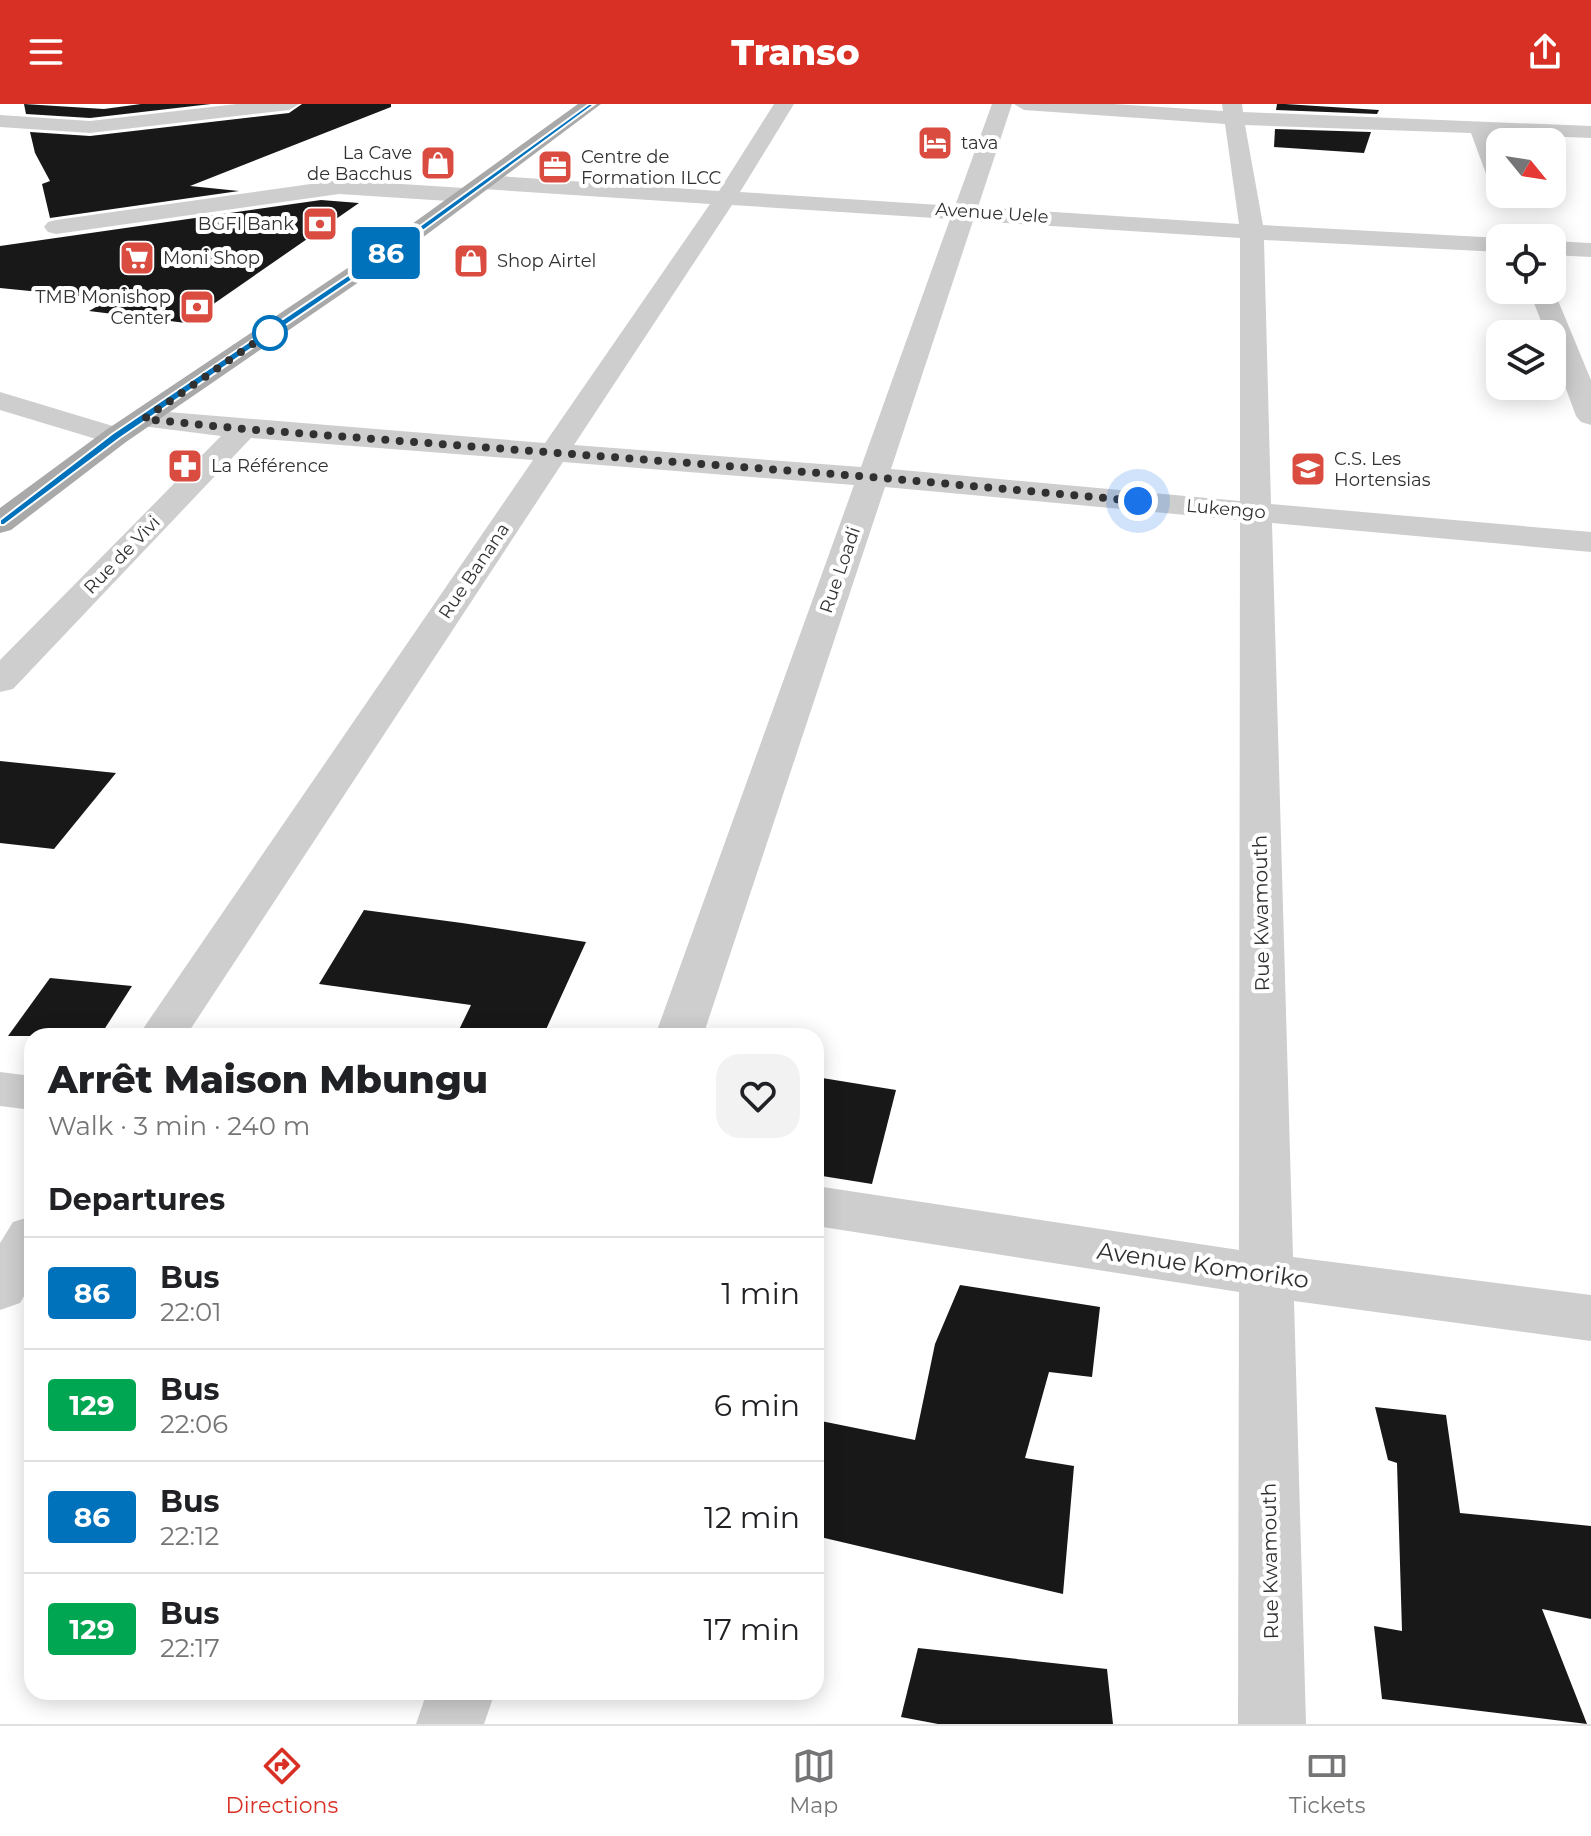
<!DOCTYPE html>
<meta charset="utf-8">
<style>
body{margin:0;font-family:Montserrat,sans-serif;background:#f2f2f2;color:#202124;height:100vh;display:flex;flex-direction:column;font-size:30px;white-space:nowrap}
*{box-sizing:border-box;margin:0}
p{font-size:26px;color:#757577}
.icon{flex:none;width:44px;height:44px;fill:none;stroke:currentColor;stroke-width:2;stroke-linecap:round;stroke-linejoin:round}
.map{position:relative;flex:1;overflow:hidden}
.side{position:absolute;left:24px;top:924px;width:800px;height:672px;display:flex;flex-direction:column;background:#fff;border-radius:24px;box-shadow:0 4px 20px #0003}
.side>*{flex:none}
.badge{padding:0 16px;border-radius:6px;font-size:28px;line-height:52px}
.needle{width:52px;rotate:120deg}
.buttons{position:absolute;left:1486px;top:24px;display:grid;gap:16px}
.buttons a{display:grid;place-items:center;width:80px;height:80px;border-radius:16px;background:#fff;box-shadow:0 4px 20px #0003;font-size:40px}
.you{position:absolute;width:40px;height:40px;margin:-20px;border:6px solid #fff;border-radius:50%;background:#1a73e8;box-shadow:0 0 0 12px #1a73e833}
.map>.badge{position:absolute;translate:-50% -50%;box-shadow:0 0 0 4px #fff}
h2{padding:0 24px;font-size:30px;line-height:72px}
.round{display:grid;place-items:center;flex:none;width:84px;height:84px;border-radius:24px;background:#f2f2f2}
.headline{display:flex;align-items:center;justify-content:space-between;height:136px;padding:0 24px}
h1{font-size:38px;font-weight:800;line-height:60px}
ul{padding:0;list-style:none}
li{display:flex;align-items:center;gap:24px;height:112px;padding:0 24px;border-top:2px solid #e0e0e0}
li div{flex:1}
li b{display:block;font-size:30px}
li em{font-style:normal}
li .badge{min-width:88px;font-weight:700;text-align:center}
header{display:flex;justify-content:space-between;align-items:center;height:104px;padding:0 24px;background:#d93025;color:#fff;font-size:36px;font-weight:800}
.menu{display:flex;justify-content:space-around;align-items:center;height:112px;border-top:2px solid #e0e0e0;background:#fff;font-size:22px;color:#757577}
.menu a{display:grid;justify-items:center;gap:4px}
.menu .current{color:#d93025}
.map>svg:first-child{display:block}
.building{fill:#181818}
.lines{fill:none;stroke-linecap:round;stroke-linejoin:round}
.minor{fill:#cecece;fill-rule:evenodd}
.major{fill:#a9a9a9;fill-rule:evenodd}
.line{fill:#0072bc;stroke:#fff;stroke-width:2}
.walk{stroke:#313131;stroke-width:8;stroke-dasharray:0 14.4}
.stop-dot{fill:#fff;stroke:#0072bc;stroke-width:4}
.labels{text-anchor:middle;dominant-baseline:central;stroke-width:8;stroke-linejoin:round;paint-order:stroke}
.far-poi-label{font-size:18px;fill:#313131;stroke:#fff;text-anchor:start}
.far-street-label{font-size:18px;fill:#313131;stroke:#fff}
.street-label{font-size:20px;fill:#313131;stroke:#fff}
.near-street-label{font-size:24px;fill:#313131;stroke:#fff}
</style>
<header><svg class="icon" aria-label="menu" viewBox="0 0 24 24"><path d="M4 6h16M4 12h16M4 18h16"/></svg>Transo<svg class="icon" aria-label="share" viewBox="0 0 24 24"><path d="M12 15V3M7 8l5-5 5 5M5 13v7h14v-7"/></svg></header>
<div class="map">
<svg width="1591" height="1620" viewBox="0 0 1591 1620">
<rect width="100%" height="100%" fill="#fff"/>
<!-- building -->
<g class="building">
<path d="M24,0l80,5 37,-5h70l-121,14 -64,-4z"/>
<path d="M302,0h89v3l-201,79 49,5 -189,27 -8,-34 8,-3 -15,-28 -5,-21 60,4 199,-23z"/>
<path d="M1277,0h8l94,6 -2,4 -101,-4z"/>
<path d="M1275,25l96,3 -7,21 -90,-6z"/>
<path d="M321,96l38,3 -173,120 -97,-12 21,-12 -110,-11v-42z"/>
<path d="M0,657l116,12 -62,76 -54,-6z"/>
<path d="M364,806l98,13 124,19 -43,94h-87l15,-31 -152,-21z"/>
<path d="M50,874l82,8 -32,50h-92z"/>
<path d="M816,973l80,13 -24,94 -56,-9z"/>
<path d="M960,1181l140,22 -8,70 -43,-5 -24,86 49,8 -11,128 -247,-58v-116l99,20 20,-96z"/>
<path d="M1375,1303l71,8 14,98 131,13v93l-49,-10 45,115 -205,-25 -8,-73 28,5 -5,-168 -9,-3z"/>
<path d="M918,1544l189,21 6,55h-175l-37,-7z"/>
</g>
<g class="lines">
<!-- minor -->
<g class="minor">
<path d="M237,0h62l-10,6 -199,23 -90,-6v-12l90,6z"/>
<path d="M774,0h20l-54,88 215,14 37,-102h20l-34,103 261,17 -14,-100 -201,-14 -10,-6h99l110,7 -1,-7h20l1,8 348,14v12l-99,-4 8,21v34l-11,-7 -18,-49 -226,-8 18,100 238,13 -1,14 -236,-12 7,264 320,28v20l-319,-29 21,734 298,38v46l-297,-40 12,423h-68l1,-432 -423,-66v-40l423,64 1,-730 -355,-33 -182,549h-48l199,-551 -291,-23 -377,574h-48l395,-576 -282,-22 -238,251 -13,3v-32l221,-224 -87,-11 -5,-6 5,-6 10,-3 401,33 165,-239 -227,-15 -11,-7 11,-7 236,16zM732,101l218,14 -89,248 -287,-22zM973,117l267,17v263l-349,-32z"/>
<path d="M339,76l125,8 11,7 -11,7 -125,-8 -283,40 -8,-2 -4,-5 4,-5 8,-2z"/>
<path d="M1552,137l39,2v14l-39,-2z"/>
<path d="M1552,182l39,94v45l-10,-3 -5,-6 -24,-65v-17h-6l-17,-44h23z"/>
<path d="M0,288l126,38 5,6 -5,6 -10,3 -116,-35z"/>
<path d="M0,968l32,4v34l-32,-4z"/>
<path d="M32,1112v67l-12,20 -20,7v-67l13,-21z"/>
<path d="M427,1588h68l-11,32h-68z"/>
</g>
<!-- major -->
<path class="major" d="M578,0h23l-191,143 -284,195 -115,88 -11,3v-25l106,-78 288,-193z"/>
</g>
<!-- line -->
<path class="line" d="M589,0h6l-190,140 -285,194 -116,87h-4v-5l112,-86 287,-193z"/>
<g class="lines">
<!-- walk -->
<path class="walk" d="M270,229l3,-3 -129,89 100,10 628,48 266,24"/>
</g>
<!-- icons -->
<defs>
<symbol id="hotel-square" viewBox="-11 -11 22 22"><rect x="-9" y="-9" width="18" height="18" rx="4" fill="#da4b40" stroke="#fff"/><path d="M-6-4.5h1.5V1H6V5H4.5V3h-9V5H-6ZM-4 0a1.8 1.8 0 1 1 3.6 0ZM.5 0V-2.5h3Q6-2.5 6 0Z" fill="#fff"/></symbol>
<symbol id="shop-square" viewBox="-11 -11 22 22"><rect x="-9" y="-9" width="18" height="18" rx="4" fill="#da4b40" stroke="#fff"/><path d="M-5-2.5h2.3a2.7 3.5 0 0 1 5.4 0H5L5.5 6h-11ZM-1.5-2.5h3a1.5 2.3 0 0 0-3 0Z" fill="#fff"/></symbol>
<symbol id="office-square" viewBox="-11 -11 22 22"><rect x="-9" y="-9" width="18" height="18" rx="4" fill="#da4b40" stroke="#fff"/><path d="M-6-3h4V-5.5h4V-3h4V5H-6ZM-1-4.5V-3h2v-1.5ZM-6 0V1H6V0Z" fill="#fff"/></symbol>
<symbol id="bank-square" viewBox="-11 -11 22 22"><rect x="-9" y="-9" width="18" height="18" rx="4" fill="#da4b40" stroke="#fff"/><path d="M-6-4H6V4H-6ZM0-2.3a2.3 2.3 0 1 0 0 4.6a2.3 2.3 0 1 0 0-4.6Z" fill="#fff"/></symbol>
<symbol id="supermarket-square" viewBox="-11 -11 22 22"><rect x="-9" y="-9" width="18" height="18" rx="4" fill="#da4b40" stroke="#fff"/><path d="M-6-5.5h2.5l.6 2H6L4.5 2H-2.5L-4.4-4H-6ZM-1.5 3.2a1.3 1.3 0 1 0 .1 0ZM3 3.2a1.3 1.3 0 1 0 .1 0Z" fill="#fff"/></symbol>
<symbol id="pharmacy-square" viewBox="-11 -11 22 22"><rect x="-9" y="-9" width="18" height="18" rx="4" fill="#da4b40" stroke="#fff"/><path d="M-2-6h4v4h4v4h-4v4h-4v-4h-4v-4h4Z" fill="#fff"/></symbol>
<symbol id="school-square" viewBox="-11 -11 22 22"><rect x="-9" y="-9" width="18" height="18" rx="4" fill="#da4b40" stroke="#fff"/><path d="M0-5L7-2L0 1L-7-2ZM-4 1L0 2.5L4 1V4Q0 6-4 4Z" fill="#fff"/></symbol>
</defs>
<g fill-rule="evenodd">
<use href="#hotel-square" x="915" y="19" width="40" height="40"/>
<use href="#shop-square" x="418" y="39" width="40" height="40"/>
<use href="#office-square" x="535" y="43" width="40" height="40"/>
<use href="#bank-square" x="300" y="100" width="40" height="40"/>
<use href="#supermarket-square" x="117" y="134" width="40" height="40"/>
<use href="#shop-square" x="451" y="137" width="40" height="40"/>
<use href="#bank-square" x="177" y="183" width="40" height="40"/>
<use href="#pharmacy-square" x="165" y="342" width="40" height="40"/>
<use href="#school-square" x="1288" y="345" width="40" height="40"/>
</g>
<!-- markers -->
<circle class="stop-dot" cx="270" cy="229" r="16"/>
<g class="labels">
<!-- far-poi labels -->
<g class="far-poi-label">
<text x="961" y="39">tava</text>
<text x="412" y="49" text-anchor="end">La Cave<tspan x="412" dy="21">de Bacchus</tspan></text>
<text x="581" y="53">Centre de<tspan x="581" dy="21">Formation ILCC</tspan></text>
<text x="294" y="120" text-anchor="end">BGFI Bank</text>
<text x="163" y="154">Moni Shop</text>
<text x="497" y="157">Shop Airtel</text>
<text x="171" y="193" text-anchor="end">TMB Monishop<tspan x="171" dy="21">Center</tspan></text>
<text x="1334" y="355">C.S. Les<tspan x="1334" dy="21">Hortensias</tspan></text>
<text x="211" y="362">La Référence</text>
</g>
<!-- far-street labels -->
<g class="far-street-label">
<text transform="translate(992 109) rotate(4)">Avenue Uele</text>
<text transform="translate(1226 405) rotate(5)">Lukengo</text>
<text transform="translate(122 451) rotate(-46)">Rue de Vivi</text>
<text transform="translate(840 466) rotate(-71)">Rue Loadi</text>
<text transform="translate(474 467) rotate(-56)">Rue Banana</text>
</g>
<!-- street labels -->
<g class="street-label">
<text transform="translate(1261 809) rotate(-91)">Rue Kwamouth</text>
<text transform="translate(1270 1457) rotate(-91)">Rue Kwamouth</text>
</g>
<!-- near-street labels -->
<g class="near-street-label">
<text transform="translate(1203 1161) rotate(8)">Avenue Komoriko</text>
</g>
</g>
</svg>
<div class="buttons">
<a><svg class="needle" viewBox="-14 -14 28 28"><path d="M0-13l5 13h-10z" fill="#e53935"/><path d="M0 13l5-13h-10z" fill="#757577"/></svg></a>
<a><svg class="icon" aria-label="locate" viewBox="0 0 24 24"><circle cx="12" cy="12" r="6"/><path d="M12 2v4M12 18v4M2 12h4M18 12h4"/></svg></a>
<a><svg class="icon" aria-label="layers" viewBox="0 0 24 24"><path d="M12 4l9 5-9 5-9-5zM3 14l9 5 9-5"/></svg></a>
</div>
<div class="you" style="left:1138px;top:397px"></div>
<b class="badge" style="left:386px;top:149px;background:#0072bc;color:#fff">86</b>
<section class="side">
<div class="headline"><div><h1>Arrêt Maison Mbungu</h1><p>Walk · 3 min · 240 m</p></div><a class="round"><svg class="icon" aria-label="heart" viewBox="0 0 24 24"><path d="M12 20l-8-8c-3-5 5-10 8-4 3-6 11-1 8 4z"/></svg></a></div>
<h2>Departures</h2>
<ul>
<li><span class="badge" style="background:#0072bc;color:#fff">86</span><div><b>Bus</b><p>22:01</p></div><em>1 min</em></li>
<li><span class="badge" style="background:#00a651;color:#fff">129</span><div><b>Bus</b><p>22:06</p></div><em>6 min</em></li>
<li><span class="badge" style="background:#0072bc;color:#fff">86</span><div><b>Bus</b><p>22:12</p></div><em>12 min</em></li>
<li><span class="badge" style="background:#00a651;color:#fff">129</span><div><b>Bus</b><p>22:17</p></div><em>17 min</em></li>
</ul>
</section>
</div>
<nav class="menu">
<a class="current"><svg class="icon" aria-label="directions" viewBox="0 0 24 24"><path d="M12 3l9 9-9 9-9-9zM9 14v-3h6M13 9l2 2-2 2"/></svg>Directions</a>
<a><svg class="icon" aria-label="map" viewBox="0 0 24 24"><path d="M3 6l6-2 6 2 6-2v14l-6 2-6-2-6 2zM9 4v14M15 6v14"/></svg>Map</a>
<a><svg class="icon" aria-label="tickets" viewBox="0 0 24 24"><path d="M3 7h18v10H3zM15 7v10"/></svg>Tickets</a>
</nav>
